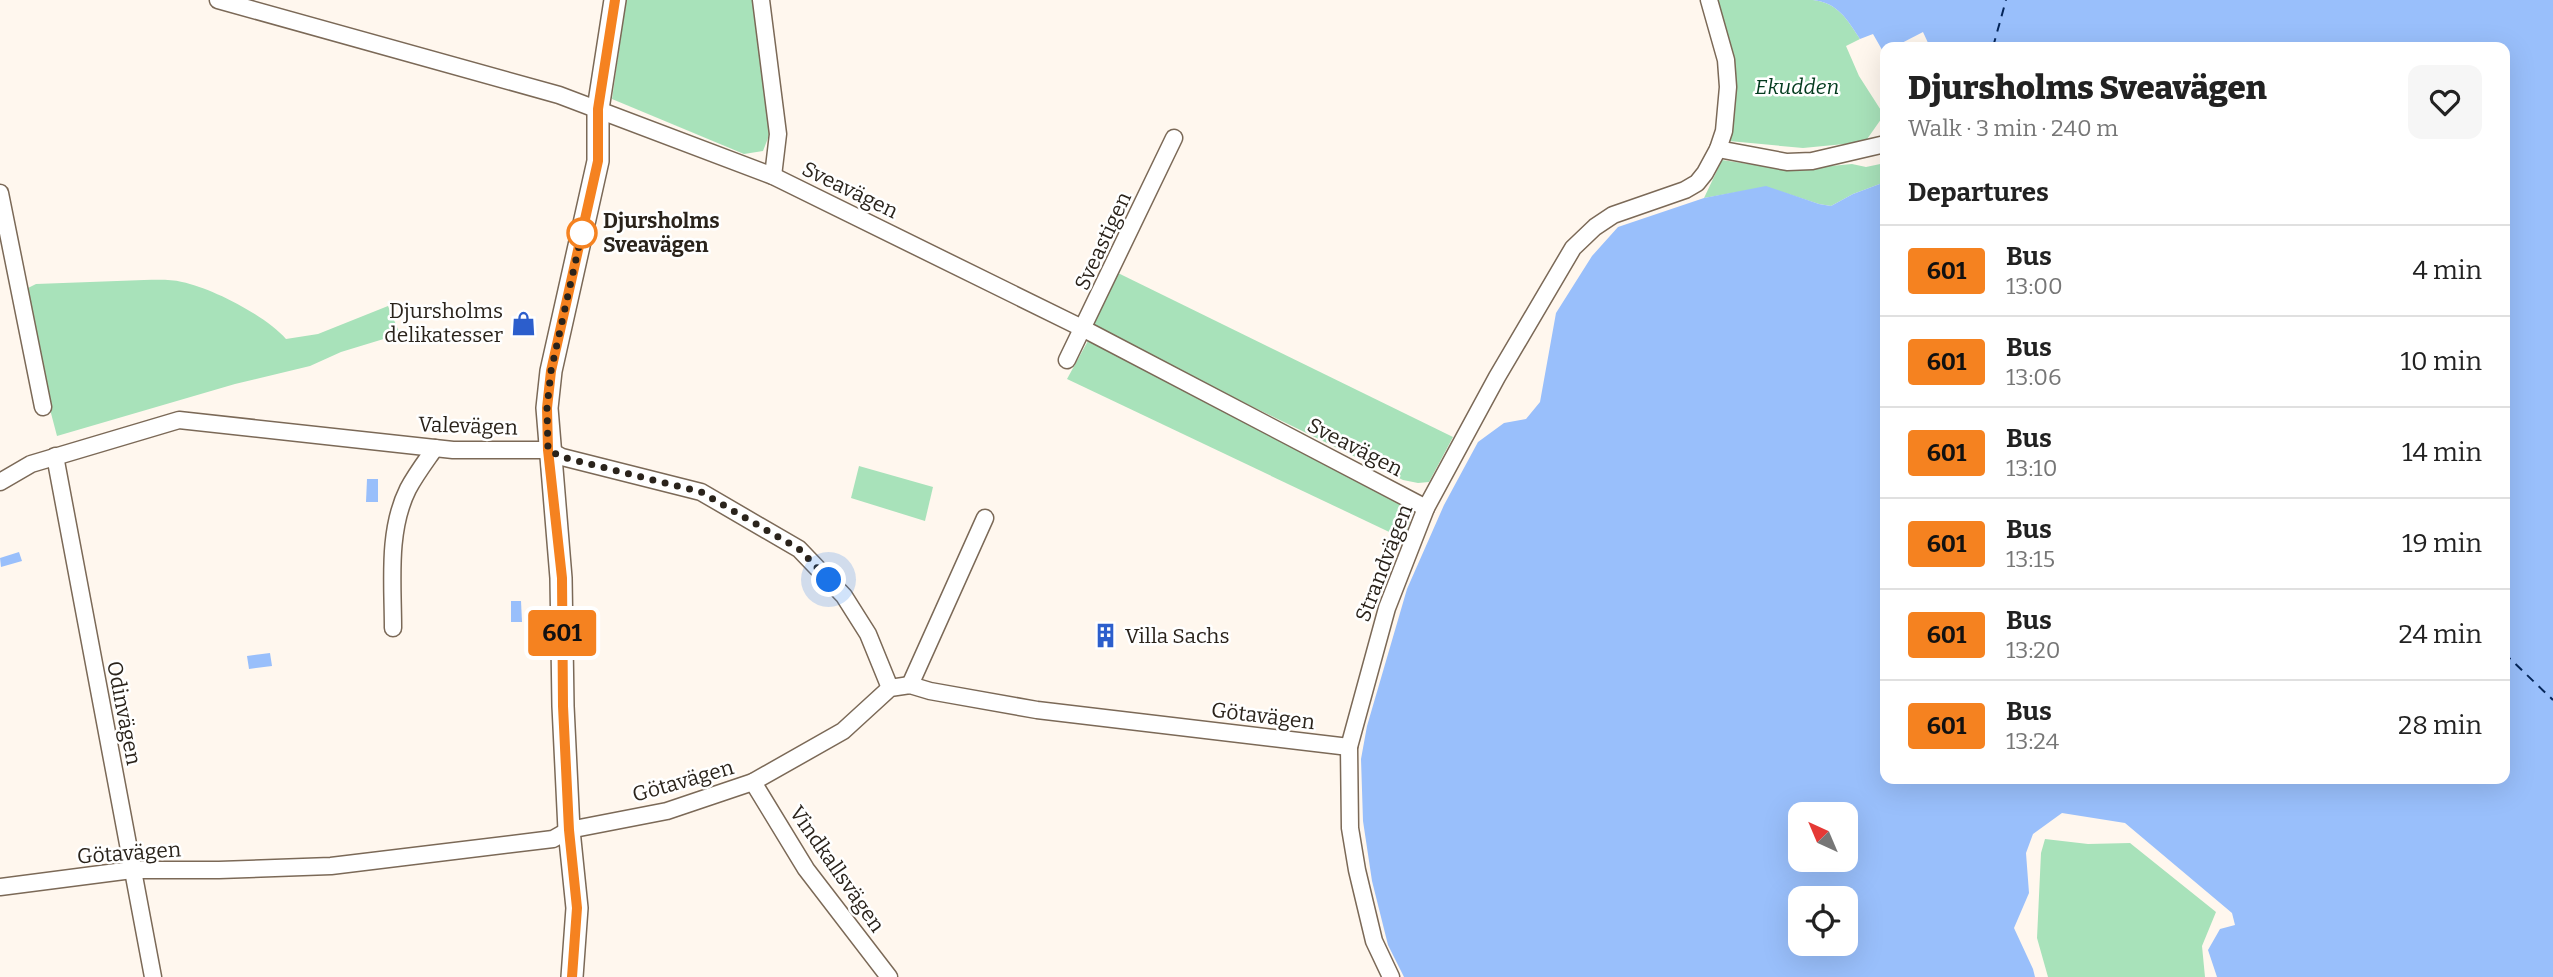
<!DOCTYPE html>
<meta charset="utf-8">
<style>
body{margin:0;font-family:Bitter,serif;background:#f6f6f6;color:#222;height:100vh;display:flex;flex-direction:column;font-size:26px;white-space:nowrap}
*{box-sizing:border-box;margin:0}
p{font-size:23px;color:#767676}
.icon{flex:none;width:38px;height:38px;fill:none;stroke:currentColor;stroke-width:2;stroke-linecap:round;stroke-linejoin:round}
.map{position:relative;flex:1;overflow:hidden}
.sheet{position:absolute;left:1880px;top:42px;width:630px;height:742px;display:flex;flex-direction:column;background:#fff;border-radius:14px;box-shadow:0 7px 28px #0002}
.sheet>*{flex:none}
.badge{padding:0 14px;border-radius:5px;font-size:24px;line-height:46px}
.needle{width:46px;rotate:316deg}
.controls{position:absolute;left:1788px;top:802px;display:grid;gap:14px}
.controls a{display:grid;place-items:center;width:70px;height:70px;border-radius:14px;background:#fff;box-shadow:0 7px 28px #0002;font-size:35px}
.you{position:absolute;width:35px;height:35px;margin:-18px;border:5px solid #fff;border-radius:50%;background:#1a73e8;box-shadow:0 0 0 10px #1a73e833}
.map>.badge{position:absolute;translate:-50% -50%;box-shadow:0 0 0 4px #fff}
h2{padding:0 28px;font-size:26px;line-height:63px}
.round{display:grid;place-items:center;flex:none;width:74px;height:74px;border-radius:14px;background:#f6f6f6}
.overview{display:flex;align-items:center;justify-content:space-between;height:119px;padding:0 28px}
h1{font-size:33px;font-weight:800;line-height:52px}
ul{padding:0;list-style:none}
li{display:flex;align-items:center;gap:21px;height:91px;padding:0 28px;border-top:2px solid #e0e0e0}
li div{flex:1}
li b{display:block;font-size:26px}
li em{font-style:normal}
li .badge{min-width:77px;font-weight:700;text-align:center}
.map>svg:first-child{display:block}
.green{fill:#a8e2ba}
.water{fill:#99bffb;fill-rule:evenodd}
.pier{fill:#fff7ee}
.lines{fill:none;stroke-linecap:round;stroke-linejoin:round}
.ferry{stroke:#052659;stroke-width:2;stroke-dasharray:9 7;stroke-linecap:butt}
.minor-casing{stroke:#7b6957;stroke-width:19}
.tertiary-casing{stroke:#7b6957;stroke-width:24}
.minor{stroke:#fff;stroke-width:16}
.tertiary{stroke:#fff;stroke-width:21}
.line-casing{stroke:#fff;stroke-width:16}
.line{stroke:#f58220;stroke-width:10}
.walk{stroke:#2a231b;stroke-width:7;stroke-dasharray:0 12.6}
.stop-dot{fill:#fff;stroke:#f58220;stroke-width:3.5}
.labels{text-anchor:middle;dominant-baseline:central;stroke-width:5;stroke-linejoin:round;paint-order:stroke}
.park-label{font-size:21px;font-style:italic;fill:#033b1e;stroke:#fff}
.street-label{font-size:21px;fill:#2a231b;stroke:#fff}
.stop-label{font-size:21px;font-weight:bold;fill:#2a231b;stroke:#fff;text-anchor:start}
.poi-label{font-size:21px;fill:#2a231b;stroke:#fff;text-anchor:end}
</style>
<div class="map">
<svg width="2553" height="977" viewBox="0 0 2553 977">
<rect width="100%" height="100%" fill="#fff7ee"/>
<!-- green -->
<g class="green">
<path d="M626,0h127l20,125 -10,26 -19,3 -132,-55z"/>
<path d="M1718,0h95c25,3 34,19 47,39l-14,7 13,30 25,39 -19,27 -62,6 -74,-7 7,-63z"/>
<path d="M1722,160l67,10 63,-6 14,3 19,-4v19l-32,12 -22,12 -12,-2 -53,-17 -62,11z"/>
<path d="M1118,273l335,164 -24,45 -11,1 -15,-3 -314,-153z"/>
<path d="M144,280c12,0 26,-1 38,2 30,6 84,34 104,57l32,-5 70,-28 12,28 -59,18 -31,14 -75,18 -178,52 -15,-57 -16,-80 2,-11 8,-4z"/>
<path d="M1089,339l309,158 15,15 -9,27 -337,-160z"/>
<path d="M859,466l74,21 -8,34 -74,-23z"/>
<path d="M2045,839l43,5 42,-1 86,69 -14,34 3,31h-157l-11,-39 4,-85z"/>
</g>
<!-- water -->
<g class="water">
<path d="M1813,0h740v977h-336l-9,-27 12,-21 15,-4 -3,-12 -107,-90 -63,-10 -29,21 -7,19 3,40 -15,35 19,41 2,8h-631l-16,-32 -16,-64 -9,-60 -2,-62 6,-33 40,-137 37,-84 34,-63 26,-19 22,-4 14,-17 16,-89 36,-57 26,-29 86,-29 62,-12 53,18 12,2 22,-12 32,-12v597h619v-732h-619v8l-12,-21 -13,5c-13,-20 -22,-36 -47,-39zM1801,814h45v45h-45zM1801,898h45v45h-45z"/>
<path d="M367,479h11v23h-12z"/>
<path d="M19,552l3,9 -21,6 -1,-9z"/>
<path d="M511,601h10l1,21h-11z"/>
<path d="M270,653l2,13 -23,3 -2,-13z"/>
</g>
<!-- pier -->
<path class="pier" d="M1923,32l6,13 -4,2h-31z"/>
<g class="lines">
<!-- ferry -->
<g class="ferry">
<path d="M1993,47l13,-47"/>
<path d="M2504,653l49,47"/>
</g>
<defs>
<g id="minor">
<path d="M218,0l341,95 214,81 311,153 342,179"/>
<path d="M761,0l17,134 -5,42"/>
<path d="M1718,149l69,13 25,-1 73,-17"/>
<path d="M0,193l43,214"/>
<path d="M1067,360l107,-222"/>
<path d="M55,456l98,521"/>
<path d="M0,482l31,-18 148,-44 274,30h96l13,7 139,35 98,57 45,47 24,38 22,54"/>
<path d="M393,628c0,-45 -6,-97 15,-139 8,-15 18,-28 27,-41"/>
<path d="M910,685l75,-167"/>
<path d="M753,782l53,87 83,108"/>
<path d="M0,887l132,-17h87l112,-4 222,-27 16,-9 98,-19 86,-29 90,-51 47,-43 20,-3 20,6 107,19 312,37"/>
<path d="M1391,977l-17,-36 -17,-71 -7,-42 -1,-81 38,-139 39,-100 71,-131 76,-129 22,-21 18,-12 72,-25 12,-7 8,-10 13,-24 6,-18 4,-44 -2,-27 -17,-60"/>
</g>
<path id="tertiary" d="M572,977l5,-69 -8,-78 -6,-124 -2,-128 -14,-170 4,-37 47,-210v-52l17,-109"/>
</defs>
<!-- minor casing -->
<use href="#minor" class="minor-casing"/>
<!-- tertiary casing -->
<use href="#tertiary" class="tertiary-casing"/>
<!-- minor -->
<use href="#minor" class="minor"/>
<!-- tertiary -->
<use href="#tertiary" class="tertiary"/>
</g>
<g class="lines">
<defs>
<path id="line" d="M572,977l5,-69 -8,-78 -6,-124 -1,-128 -14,-128 -1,-42 4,-37 47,-210v-52l17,-109"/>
</defs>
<!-- line casing -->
<use href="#line" class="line-casing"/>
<!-- line -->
<use href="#line" class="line"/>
<!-- walk -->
<path class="walk" d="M582,233l1,-5 -32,143 -4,37 1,42 14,7 139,35 98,57 30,31"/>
</g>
<!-- icons -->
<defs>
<symbol id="shop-bare" viewBox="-9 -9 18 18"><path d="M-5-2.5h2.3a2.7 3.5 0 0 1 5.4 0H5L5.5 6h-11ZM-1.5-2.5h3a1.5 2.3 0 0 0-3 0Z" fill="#2c5ecc" stroke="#fff" stroke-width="2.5" paint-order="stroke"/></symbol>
<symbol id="building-bare" viewBox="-9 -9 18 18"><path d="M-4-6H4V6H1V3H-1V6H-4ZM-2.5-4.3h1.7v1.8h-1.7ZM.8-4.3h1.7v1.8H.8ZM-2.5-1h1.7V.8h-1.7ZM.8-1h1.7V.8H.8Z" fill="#2c5ecc" stroke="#fff" stroke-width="2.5" paint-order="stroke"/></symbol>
</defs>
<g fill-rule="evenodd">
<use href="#shop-bare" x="506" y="306" width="35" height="35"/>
<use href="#building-bare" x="1088" y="618" width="35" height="35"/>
</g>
<!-- markers -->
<circle class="stop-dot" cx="582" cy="233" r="14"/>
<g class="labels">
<!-- park labels -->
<g class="park-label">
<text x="1797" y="87">Ekudden</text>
</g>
<!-- street labels -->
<g class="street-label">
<text transform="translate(850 190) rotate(26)">Sveavägen</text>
<text transform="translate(1103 241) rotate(-65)">Sveastigen</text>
<text transform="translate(468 426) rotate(2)">Valevägen</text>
<text transform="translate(1355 447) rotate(27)">Sveavägen</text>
<text transform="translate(1384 563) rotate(-69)">Strandvägen</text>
<text transform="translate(124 713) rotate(79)">Odinvägen</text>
<text transform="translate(1263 716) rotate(7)">Götavägen</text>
<text transform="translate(683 781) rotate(-16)">Götavägen</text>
<text transform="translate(129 853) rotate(-4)">Götavägen</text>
<text transform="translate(837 869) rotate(55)">Vindkallsvägen</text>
</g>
<!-- stop labels -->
<g class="stop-label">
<text x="603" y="221">Djursholms<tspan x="603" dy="24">Sveavägen</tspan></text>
</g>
<!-- poi labels -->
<g class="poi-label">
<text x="503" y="311">Djursholms<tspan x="503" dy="24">delikatesser</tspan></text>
<text x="1125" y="636" text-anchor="start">Villa Sachs</text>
</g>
</g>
</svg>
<div class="controls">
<a><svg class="needle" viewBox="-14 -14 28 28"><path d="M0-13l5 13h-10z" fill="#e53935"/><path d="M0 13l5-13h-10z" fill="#767676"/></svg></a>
<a><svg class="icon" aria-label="locate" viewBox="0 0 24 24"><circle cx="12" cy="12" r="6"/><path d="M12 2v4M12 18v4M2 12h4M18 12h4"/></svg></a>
</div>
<div class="you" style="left:829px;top:580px"></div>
<b class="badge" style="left:562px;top:633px;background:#f58220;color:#111">601</b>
<section class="sheet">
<div class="overview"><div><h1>Djursholms Sveavägen</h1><p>Walk · 3 min · 240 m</p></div><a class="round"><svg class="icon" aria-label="heart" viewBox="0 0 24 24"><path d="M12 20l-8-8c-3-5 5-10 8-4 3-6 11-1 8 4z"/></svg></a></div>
<h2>Departures</h2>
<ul>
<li><span class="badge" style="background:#f58220;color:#111">601</span><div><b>Bus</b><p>13:00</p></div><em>4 min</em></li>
<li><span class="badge" style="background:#f58220;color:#111">601</span><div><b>Bus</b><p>13:06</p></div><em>10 min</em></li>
<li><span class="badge" style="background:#f58220;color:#111">601</span><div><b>Bus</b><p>13:10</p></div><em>14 min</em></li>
<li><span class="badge" style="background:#f58220;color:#111">601</span><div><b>Bus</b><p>13:15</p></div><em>19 min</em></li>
<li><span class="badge" style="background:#f58220;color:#111">601</span><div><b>Bus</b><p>13:20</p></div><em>24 min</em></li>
<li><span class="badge" style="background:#f58220;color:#111">601</span><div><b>Bus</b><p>13:24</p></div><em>28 min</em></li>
</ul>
</section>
</div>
